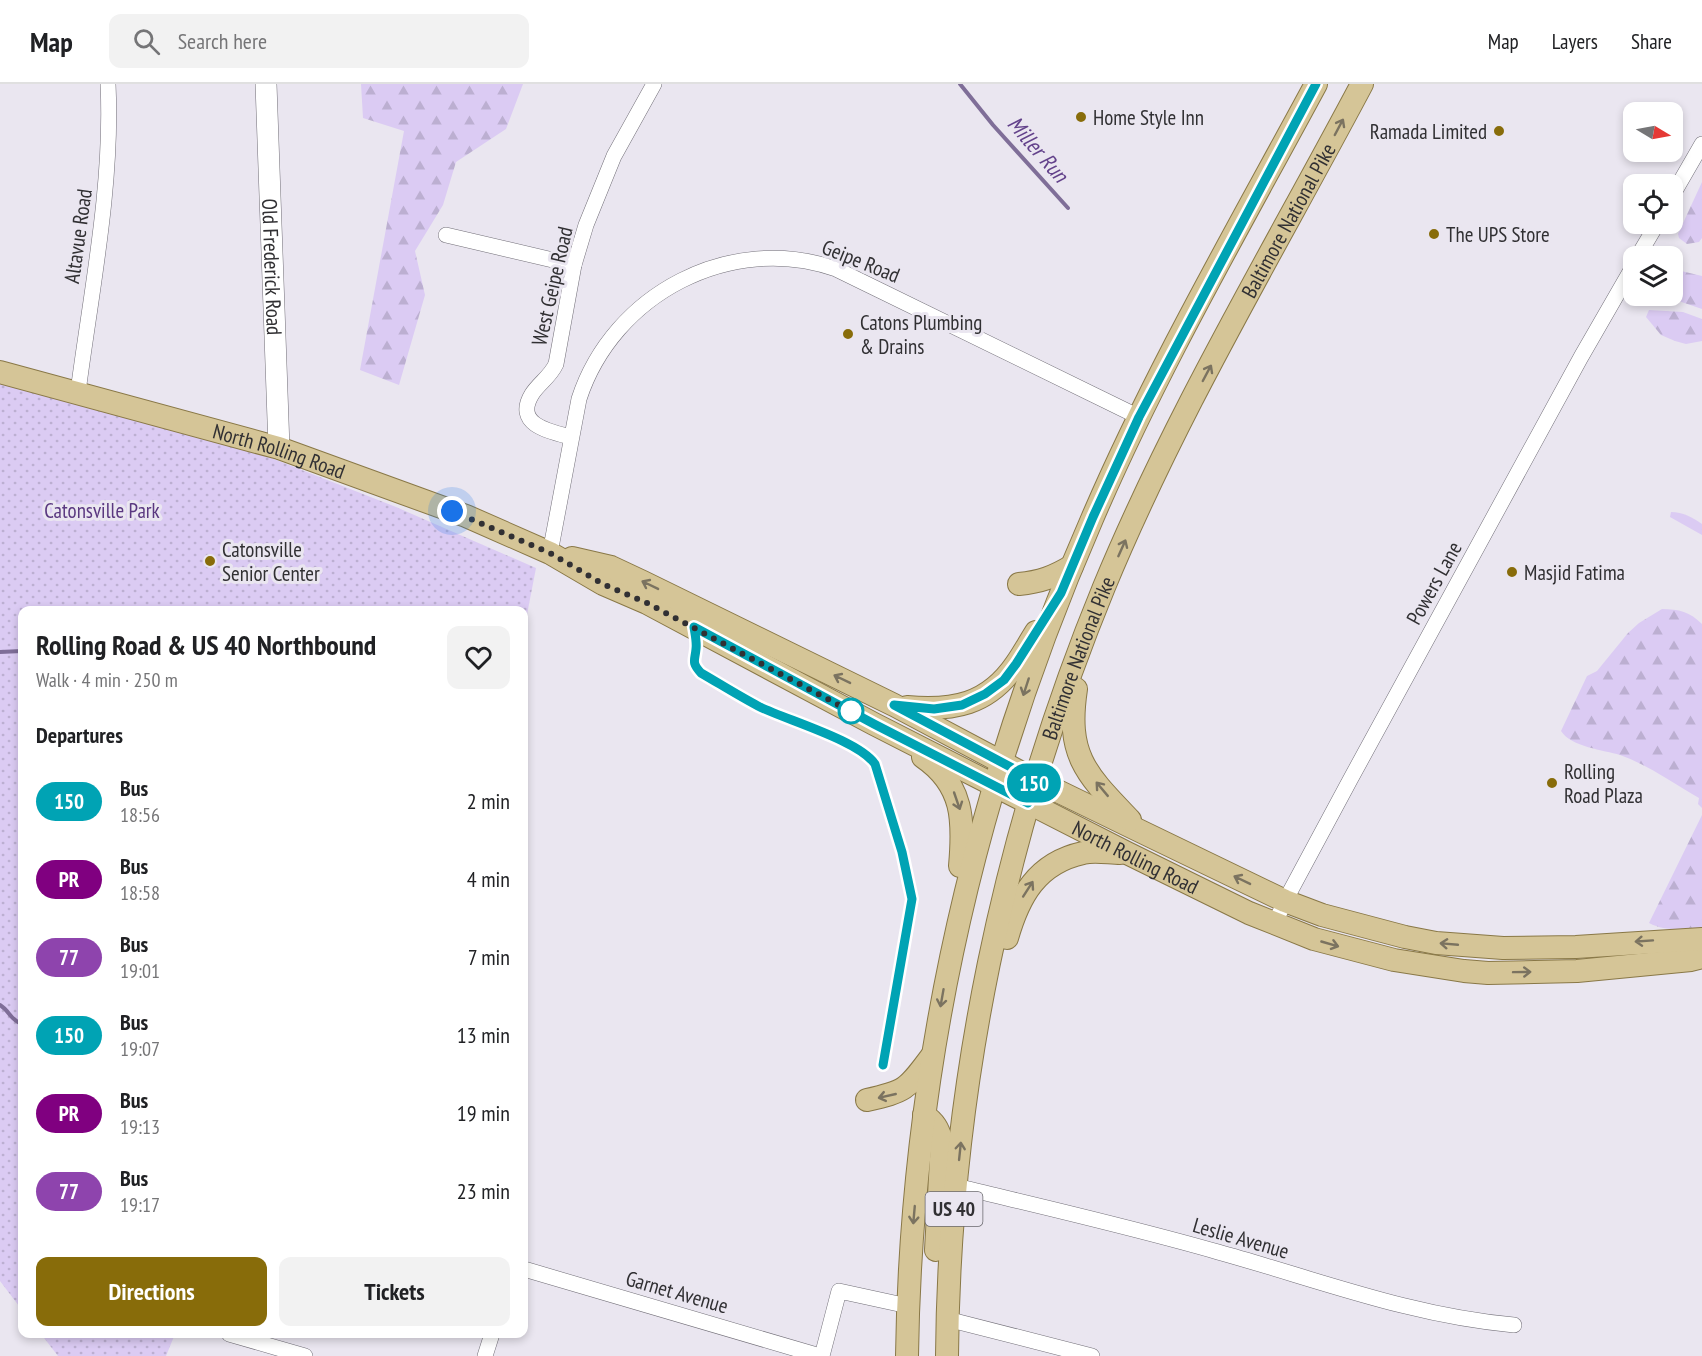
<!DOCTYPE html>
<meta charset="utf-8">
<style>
body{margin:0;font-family:"PT Sans Narrow",sans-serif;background:#f2f2f2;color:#202124;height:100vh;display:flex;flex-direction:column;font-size:22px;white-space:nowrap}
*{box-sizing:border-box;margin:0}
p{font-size:20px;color:#757577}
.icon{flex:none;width:33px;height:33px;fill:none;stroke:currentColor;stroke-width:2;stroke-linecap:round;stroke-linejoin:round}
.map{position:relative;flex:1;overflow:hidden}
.side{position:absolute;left:18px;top:522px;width:510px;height:732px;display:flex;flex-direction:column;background:#fff;border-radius:12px;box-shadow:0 3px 9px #0003}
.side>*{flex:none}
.badge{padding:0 12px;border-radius:20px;font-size:21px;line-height:39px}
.needle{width:39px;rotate:100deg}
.tools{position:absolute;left:1623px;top:18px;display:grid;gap:12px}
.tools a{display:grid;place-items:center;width:60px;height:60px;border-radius:12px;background:#fff;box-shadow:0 3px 9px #0003;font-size:30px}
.you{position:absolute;width:30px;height:30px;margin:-15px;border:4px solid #fff;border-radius:50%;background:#1a73e8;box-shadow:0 0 0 9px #1a73e833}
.map>.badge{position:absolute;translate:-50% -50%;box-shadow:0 0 0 3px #fff}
h2{padding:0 18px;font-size:22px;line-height:54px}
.round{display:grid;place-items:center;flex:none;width:63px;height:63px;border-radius:12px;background:#f2f2f2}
.headline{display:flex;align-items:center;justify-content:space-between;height:102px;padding:0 18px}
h1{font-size:28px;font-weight:800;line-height:45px}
.button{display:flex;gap:12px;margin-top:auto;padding:12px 18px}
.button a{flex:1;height:69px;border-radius:12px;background:#886c0a;color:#fff;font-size:24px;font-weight:800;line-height:69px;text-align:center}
.button a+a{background:#f2f2f2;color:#202124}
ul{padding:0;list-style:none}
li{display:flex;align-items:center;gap:18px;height:78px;padding:0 18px}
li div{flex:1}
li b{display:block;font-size:22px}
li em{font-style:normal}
li .badge{min-width:66px;font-weight:700;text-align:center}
header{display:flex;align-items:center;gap:36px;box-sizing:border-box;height:84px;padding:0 30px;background:#fff;border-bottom:2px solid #e0e0e0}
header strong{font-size:28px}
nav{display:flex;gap:33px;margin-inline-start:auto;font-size:21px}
.search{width:420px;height:54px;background:#f2f2f2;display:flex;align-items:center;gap:15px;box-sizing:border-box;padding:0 21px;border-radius:12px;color:#757577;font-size:22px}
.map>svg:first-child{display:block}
.forest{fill:url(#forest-firs)}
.park{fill:url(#park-dots)}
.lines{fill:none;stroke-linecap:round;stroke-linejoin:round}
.stream{stroke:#7f6e98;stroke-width:4}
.street-casing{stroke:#726f78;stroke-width:16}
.secondary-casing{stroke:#726f78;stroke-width:22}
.primary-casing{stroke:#897847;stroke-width:24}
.street{stroke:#fff;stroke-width:15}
.secondary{stroke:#fff;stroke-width:21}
.primary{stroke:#d5c597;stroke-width:22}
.oneway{stroke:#7b7360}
.line-casing{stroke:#fff;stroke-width:14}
.line{stroke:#00a3b4;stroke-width:9}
.walk{stroke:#313033;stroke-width:6;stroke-dasharray:0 10.8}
.poi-dot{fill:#886c0a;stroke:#eae6f0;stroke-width:2}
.stop-dot{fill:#fff;stroke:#00a3b4;stroke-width:3}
.labels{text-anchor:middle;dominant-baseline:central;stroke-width:6;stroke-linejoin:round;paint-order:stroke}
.shield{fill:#eae6f0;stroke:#68676c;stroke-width:1.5}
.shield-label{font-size:20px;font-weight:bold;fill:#313033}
.poi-label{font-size:21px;fill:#313033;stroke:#eae6f0;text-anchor:start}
.street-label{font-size:21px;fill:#313033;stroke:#eae6f0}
.park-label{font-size:21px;fill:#5a3880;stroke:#eae6f0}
.water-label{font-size:22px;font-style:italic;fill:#63428b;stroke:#eae6f0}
</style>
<header>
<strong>Map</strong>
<div class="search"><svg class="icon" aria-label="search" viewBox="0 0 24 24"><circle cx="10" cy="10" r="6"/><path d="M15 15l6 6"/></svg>Search here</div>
<nav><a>Map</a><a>Layers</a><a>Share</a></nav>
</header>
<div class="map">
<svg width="1702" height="1272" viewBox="0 0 1702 1272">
<defs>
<pattern id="forest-firs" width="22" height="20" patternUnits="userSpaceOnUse" patternTransform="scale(1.5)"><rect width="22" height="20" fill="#dbcbf3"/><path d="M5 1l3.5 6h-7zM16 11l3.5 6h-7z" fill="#bcafd1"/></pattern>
<pattern id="park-dots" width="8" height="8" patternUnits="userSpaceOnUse" patternTransform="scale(1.5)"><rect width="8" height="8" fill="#dbcbf3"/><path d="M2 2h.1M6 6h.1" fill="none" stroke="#bcafd1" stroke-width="1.8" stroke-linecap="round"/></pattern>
</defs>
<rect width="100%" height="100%" fill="#eae6f0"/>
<!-- forest -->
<g class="forest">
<path d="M361,0h162l-17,45 -50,33 -13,43 -28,46 10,44 -26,90 -39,-15 44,-239 -41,-13z"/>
<path d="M1702,98v56l-3,4 -12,2 -8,-6 -1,-4z"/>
<path d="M1673,185l29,7v33l-38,-13h8z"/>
<path d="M1649,226l34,2 19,7v22l-16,3 -11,-3 -14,-6 -15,-18z"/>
<path d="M1671,428c12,0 21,5 31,12v11l-32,-18z"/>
<path d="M1662,525c17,0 28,3 40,15v184l-4,-4 1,-6c-24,-14 -53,-34 -79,-43 -16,-5 -49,-8 -59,-24l26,-55 10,-5 31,-38 11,-10z"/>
<path d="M1702,731v113c-18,1 -36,4 -53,-5z"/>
</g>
<!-- park -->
<g class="park">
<path d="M0,293l238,68 158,62 140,61 -12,62v-20h-502v700l-22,-29z"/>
<path d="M41,1250h134l-9,22h-108z"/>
</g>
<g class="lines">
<!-- stream -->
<g class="stream">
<path d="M960,0l33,41 75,83"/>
<path d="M0,568l22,-1"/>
<path d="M0,921c10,6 10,15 22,19"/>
</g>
<defs>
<g id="street">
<path d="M1672,112l30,-52"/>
<path d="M446,151l128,30"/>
<path d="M1638,172l19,-32"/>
<path d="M78,308c13,-100 35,-207 30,-308"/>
<path d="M571,353c-20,-5 -58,-12 -39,-43 7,-11 18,-17 24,-30l18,-99 12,-40 28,-69 40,-72"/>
<path d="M550,469l29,-154c34,-105 152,-167 257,-130l303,148"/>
<path d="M1275,839l10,-22 65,-121 231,-423 53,-92"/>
<path d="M956,1102c87,21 175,41 262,66 98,27 193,64 296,73"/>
<path d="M524,1185l296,87"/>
<path d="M947,1235l145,37"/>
<path d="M229,1250l76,22"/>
<path d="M485,1272l7,-22"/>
<path d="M822,1272l17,-65 69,15"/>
</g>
<g id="secondary">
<path id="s1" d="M266,0l13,364"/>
</g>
<g id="primary">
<path id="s2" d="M0,288l279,76 187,68 84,37 53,31 44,19 227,121 253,129 122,60 65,26 80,21 70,11 24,2 89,-2 114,-11 11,-3"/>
<path d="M572,474l39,9 32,15 251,123 141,75 107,52 143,69 37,14 83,22 31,6 67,5 73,-1 126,-8"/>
<path d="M1019,500c21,-2 35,-7 53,-18"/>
<path d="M1076,605c-10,67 10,85 54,131"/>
<path d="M907,623c46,4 81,-2 109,-43 7,-10 13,-21 20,-32"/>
<path d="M923,673c41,28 41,64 37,109"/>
<path d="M1007,854c12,-42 30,-75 76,-85 11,-3 26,0 37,0"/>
<path d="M867,1016c40,-9 40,-11 64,-43"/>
<path d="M924,1031c11,7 14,14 18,26l-6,109"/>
<path d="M907,1272c4,-290 69,-571 185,-837 64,-149 147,-292 224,-435"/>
<path id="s3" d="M947,1272c2,-263 57,-526 157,-769 72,-174 170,-337 258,-503"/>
</g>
</defs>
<!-- street casing -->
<use href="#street" class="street-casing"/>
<!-- secondary casing -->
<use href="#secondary" class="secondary-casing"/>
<!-- primary casing -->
<use href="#primary" class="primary-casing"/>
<!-- street -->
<use href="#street" class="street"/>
<!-- secondary -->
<use href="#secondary" class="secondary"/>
<!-- primary -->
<use href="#primary" class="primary"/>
</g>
<!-- one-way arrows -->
<defs><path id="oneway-shaft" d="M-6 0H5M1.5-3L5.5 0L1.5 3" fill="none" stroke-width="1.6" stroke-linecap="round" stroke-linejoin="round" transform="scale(1.5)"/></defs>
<g class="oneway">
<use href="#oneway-shaft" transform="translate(1339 43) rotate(-62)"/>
<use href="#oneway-shaft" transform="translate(1207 289) rotate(-62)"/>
<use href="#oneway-shaft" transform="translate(1122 464) rotate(-66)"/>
<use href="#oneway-shaft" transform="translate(650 501) rotate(-154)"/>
<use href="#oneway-shaft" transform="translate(842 595) rotate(-154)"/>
<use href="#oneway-shaft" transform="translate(1026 603) rotate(108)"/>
<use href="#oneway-shaft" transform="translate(1102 705) rotate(-130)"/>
<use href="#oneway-shaft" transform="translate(957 717) rotate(71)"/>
<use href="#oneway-shaft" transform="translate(1242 796) rotate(-154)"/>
<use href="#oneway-shaft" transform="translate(1028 805) rotate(-57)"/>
<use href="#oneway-shaft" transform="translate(1644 857) rotate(176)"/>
<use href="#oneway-shaft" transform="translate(1330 860) rotate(16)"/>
<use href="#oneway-shaft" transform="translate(1449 860) rotate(-175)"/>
<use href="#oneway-shaft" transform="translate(1522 888) rotate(-1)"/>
<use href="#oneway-shaft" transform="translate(942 914) rotate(100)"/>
<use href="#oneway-shaft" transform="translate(887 1012) rotate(167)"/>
<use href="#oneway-shaft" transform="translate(960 1067) rotate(-84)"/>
<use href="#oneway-shaft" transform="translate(914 1131) rotate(95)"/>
</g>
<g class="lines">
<defs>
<path id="line" d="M883,981l29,-166 -10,-47 -27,-88c-17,-24 -89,-44 -117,-58 -19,-10 -38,-22 -57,-33 -10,-11 -6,-12 -5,-24 1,-7 -1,-15 -2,-22l180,97 154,79 7,-23 -141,-75 40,4 28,-4 23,-11 19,-14 12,-16 45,-71 32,-76 46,-100 177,-333"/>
</defs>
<!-- line casing -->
<use href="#line" class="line-casing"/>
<!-- line -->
<use href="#line" class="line"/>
<!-- walk -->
<path class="walk" d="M452,427l98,42 53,31 44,19 207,110 -3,-2"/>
</g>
<!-- markers -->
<g class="poi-dot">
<circle cx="1081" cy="33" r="6"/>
<circle cx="1499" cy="47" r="6"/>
<circle cx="1434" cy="150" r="6"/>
<circle cx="848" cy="250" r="6"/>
<circle cx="210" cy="477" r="6"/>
<circle cx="1512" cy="488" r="6"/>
<circle cx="1552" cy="699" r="6"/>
</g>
<circle class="stop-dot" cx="851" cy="627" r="12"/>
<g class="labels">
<!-- shield labels -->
<rect class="shield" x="925.5" y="1108" width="57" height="34" rx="4.5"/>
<g class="shield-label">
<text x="954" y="1125">US 40</text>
</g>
<!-- poi labels -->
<g class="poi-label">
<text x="1093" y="33">Home Style Inn</text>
<text x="1487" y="47" text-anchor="end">Ramada Limited</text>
<text x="1446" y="150">The UPS Store</text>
<text x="860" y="238">Catons Plumbing<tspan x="860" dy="24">&amp; Drains</tspan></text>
<text x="222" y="465">Catonsville<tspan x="222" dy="24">Senior Center</tspan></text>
<text x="1524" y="488">Masjid Fatima</text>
<text x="1564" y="687">Rolling<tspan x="1564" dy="24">Road Plaza</tspan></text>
</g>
<!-- street labels -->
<g class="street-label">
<text stroke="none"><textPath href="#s3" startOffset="1200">Baltimore National Pike</textPath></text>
<text transform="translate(78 152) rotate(-82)">Altavue Road</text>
<text transform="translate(861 177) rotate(22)">Geipe Road</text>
<text stroke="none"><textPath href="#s1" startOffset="183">Old Frederick Road</textPath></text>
<text transform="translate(552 202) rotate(-77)">West Geipe Road</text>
<text stroke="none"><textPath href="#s2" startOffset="290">North Rolling Road</textPath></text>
<text transform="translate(1434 499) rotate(-61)">Powers Lane</text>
<text stroke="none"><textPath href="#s3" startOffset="714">Baltimore National Pike</textPath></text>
<text stroke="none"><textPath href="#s2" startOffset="1240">North Rolling Road</textPath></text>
<text transform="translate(1241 1154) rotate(16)">Leslie Avenue</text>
<text transform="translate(677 1208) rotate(16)">Garnet Avenue</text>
</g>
<!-- park labels -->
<g class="park-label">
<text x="102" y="426">Catonsville Park</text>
</g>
<!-- water labels -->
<g class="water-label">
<text transform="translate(1038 65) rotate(49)">Miller Run</text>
</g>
</g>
</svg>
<div class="tools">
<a><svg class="needle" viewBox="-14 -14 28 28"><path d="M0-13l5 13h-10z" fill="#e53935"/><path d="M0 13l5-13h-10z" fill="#757577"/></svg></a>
<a><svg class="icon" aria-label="locate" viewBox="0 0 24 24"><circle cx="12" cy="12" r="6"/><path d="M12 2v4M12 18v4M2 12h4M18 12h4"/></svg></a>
<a><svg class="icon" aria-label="layers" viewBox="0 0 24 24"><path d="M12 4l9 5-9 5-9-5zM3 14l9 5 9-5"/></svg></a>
</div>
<div class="you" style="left:452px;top:427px"></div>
<b class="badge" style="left:1034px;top:699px;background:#00a3b4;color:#fff">150</b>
<section class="side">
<div class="headline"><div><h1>Rolling Road &amp; US 40 Northbound</h1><p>Walk · 4 min · 250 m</p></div><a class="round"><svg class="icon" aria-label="heart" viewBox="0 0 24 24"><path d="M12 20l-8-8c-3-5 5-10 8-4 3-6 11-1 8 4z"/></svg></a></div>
<h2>Departures</h2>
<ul>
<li><span class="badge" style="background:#00a3b4;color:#fff">150</span><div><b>Bus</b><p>18:56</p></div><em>2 min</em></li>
<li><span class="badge" style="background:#800080;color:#fff">PR</span><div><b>Bus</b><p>18:58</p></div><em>4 min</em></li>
<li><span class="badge" style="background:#8e44ad;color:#fff">77</span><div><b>Bus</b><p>19:01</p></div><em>7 min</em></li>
<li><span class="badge" style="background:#00a3b4;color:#fff">150</span><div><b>Bus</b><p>19:07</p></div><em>13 min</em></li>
<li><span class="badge" style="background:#800080;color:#fff">PR</span><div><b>Bus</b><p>19:13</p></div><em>19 min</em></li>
<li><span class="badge" style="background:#8e44ad;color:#fff">77</span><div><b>Bus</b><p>19:17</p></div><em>23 min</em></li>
</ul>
<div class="button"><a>Directions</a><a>Tickets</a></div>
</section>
</div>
